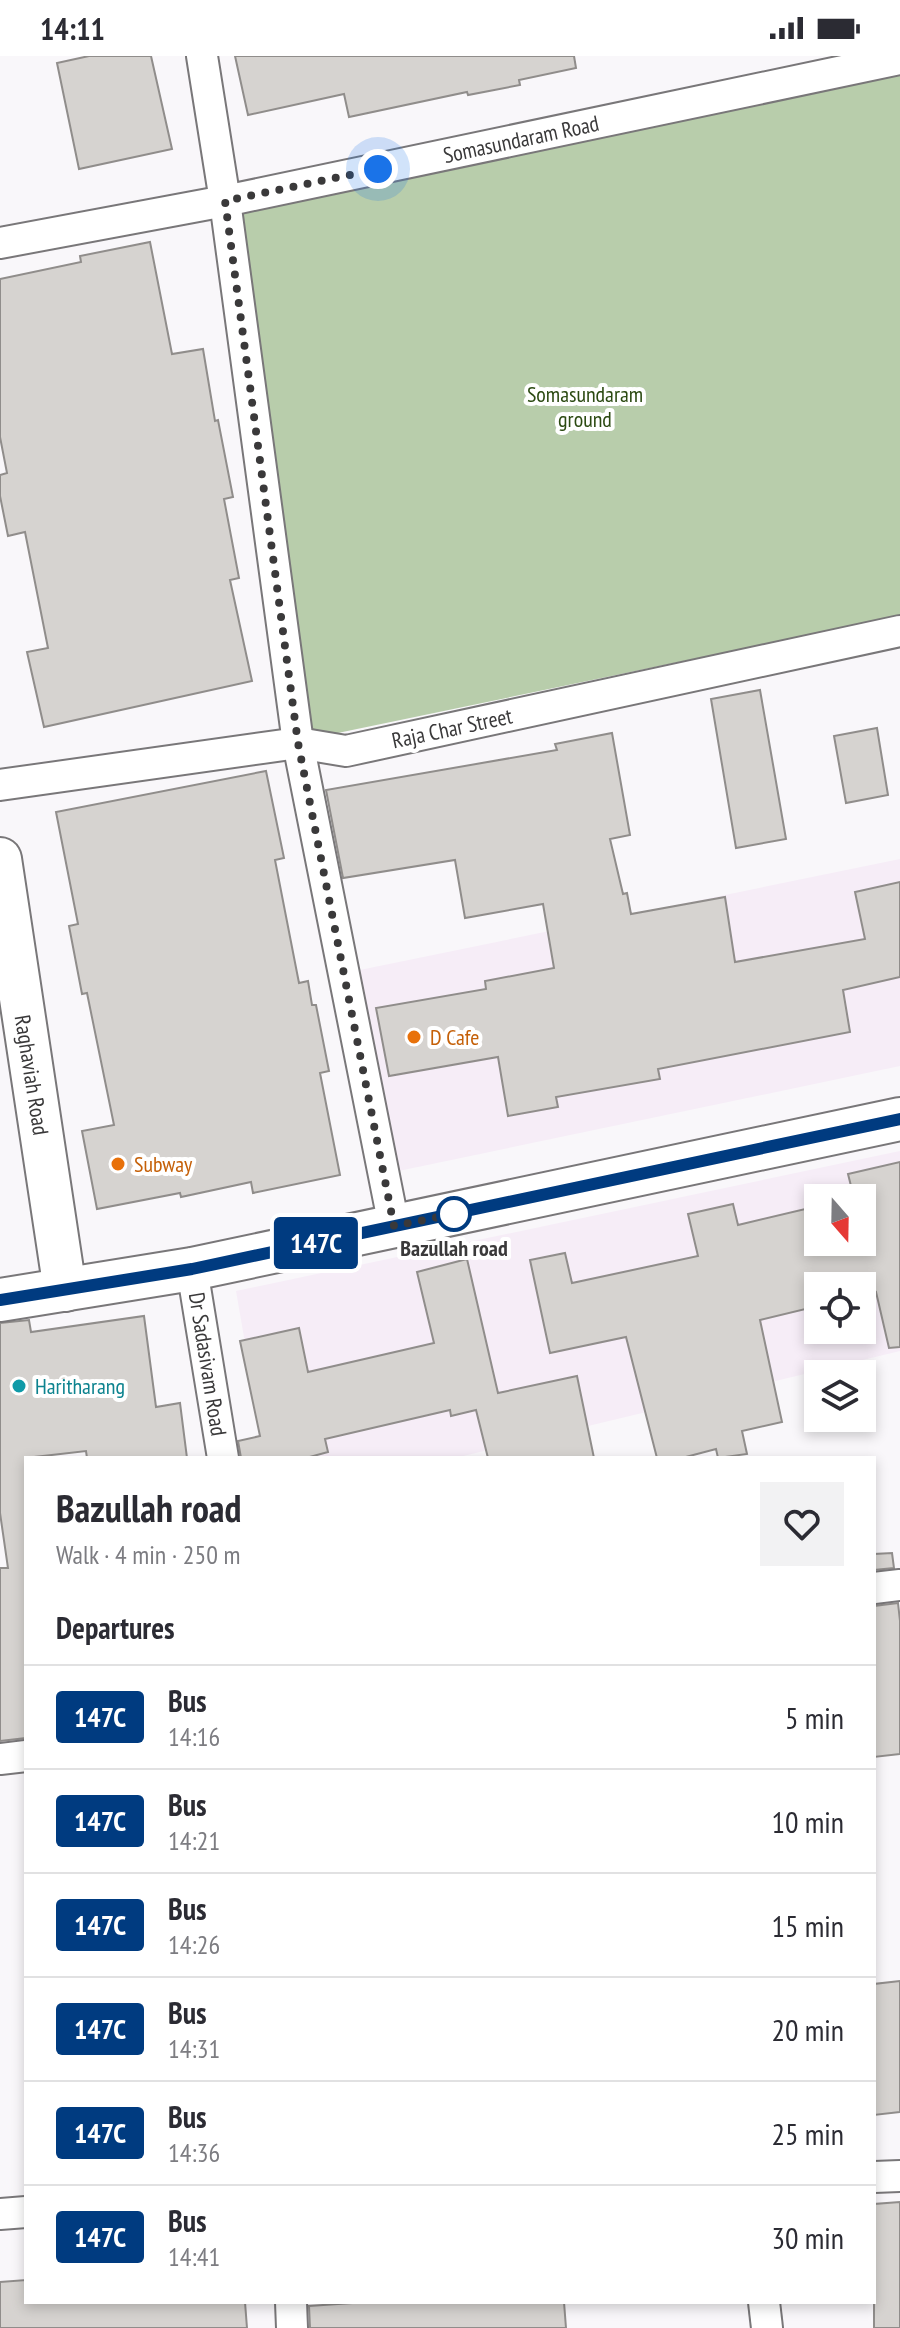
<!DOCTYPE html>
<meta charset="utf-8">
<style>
body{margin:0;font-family:"PT Sans Narrow",sans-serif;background:#f2f2f3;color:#2b2b33;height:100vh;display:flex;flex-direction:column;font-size:30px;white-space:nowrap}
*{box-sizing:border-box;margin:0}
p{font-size:26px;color:#7c7c81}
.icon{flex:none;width:44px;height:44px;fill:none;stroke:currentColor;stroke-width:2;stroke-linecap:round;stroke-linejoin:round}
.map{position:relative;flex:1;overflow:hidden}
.panel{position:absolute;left:24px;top:1400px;width:852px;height:848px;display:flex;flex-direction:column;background:#fff;border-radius:0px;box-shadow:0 4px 12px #0003}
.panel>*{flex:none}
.badge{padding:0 16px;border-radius:6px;font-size:28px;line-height:52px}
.needle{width:52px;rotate:160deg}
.controls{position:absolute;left:804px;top:1128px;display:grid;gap:16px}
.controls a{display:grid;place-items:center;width:72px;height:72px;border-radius:0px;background:#fff;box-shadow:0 4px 12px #0003;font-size:40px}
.you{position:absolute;width:40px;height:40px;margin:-20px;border:6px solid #fff;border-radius:50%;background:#1a73e8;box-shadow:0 0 0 12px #1a73e833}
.map>.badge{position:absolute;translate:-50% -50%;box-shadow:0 0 0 4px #fff}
h2{padding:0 32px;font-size:30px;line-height:72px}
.round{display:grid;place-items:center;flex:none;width:84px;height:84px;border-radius:0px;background:#f2f2f3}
.headline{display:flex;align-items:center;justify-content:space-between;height:136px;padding:0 32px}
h1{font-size:38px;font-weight:600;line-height:60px}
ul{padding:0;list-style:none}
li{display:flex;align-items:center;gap:24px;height:104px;padding:0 32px;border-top:2px solid #e1e1e2}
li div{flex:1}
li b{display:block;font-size:30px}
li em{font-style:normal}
li .badge{min-width:88px;font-weight:700;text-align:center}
.status{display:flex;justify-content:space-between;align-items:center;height:56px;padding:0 40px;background:#fff;direction:ltr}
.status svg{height:22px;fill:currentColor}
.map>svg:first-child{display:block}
.built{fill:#f6edf7;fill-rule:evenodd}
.green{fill:#b8cdab}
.building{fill:#d6d3d0;stroke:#908d8b;stroke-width:2}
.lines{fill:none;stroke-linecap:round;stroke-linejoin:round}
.street-casing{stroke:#797779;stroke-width:34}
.secondary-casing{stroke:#797779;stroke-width:46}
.street{stroke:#fff;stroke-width:30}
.secondary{stroke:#fff;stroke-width:42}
.line-casing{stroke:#fff;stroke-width:18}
.line{stroke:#003b80;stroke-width:12}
.walk{stroke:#3a393a;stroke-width:8;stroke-dasharray:0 14.4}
.food-dot{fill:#e8710a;stroke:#fff;stroke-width:3}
.stop-dot{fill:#fff;stroke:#003b80;stroke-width:4}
.culture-dot{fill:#0f9aa8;stroke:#fff;stroke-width:3}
.labels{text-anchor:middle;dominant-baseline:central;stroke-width:8;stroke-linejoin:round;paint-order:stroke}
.street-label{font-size:22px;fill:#3a393a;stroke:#fff}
.park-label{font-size:22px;fill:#2b4a11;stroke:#fff}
.food-label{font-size:22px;fill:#c56008;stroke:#fff;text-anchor:start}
.stop-label{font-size:22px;font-weight:bold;fill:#3a393a;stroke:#fff}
.culture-label{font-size:22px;fill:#0d838f;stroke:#fff;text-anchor:start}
</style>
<div class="status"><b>14:11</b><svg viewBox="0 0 49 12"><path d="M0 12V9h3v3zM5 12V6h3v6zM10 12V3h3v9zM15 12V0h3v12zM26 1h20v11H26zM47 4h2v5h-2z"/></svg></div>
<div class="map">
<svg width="900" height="2272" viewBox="0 0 900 2272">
<rect width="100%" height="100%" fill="#f9f7fa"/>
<!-- built -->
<g class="built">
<path d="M900,803v207l-511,107 -39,-201z"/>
<path d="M900,1095v200l-445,107h-190l-29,-167zM818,1142h44v44h-44zM818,1230h44v44h-44z"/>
</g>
<!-- green -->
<path class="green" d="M900,8v552l-596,124 -90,-531z"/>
<!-- building -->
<g class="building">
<path d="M89,0h62l21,93 -93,20 -22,-106z"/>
<path d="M235,0h339l2,12 -57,12 1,5 -52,10 -1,-3 -118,25 -5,-23 -96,21z"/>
<path d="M150,186l22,112 31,-5 12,72 3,-1 15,77 -9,2 15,79 -9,2 22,101 -208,46 -17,-75 21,-4 -23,-116 -17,4 -8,-40v-21l7,-2 -7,-36v-158l81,-17 -1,-6z"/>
<path d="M760,634l26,149 -50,9 -25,-149z"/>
<path d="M877,672l11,67 -42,8 -12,-67z"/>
<path d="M612,677l18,102 -20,4 13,55 4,-1 4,21 94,-17 10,65 130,-23 -10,-47 45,-10v95l-57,13 7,42 -192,37 2,10 -104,18 2,10 -50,9 -10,-59 -109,19 -13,-68 110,-19 -1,-8 69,-13 -11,-64 -78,14 -10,-58 -112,18 -17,-88 231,-40 -2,-6z"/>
<path d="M266,715l18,87 -9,2 24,123 9,-2 4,24h4l13,66 -9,2 20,102 -87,18 -2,-11 -70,15 -1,-4 -83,16 -15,-78 32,-6 -27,-132 -5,1 -13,-68 9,-2 -22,-112z"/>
<path d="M900,1106v185l-11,1 -13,-56 -14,3v-9h-44v20l-58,14 22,102 -40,9 5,23 -29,4 -2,-9 -34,9h-25l-31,-121 -76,16 -20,-93 35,-7 7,30 126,-27 -10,-42 45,-10 5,21 80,-19v36h44v-44h-8l-6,-24z"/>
<path d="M467,1203l31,134 79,-17 17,82h-106l-12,-48 -25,6 -1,-6 -125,29 3,13 -22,6h-65l-3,-17 22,-5 -20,-95 59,-13 9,44 126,-29 -17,-71z"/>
<path d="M144,1260l12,91 24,-4 7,55h-100l-1,-7 -60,7v280l-26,3v-173h8l-8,-55v-190l29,-3 2,12z"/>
<path d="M892,1497l2,15 -20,2v-16z"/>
<path d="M898,1547l2,18v133l-26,3v-151z"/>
<path d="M900,1925v131l-26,3v-131z"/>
<path d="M900,2146v126h-26v-124z"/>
<path d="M26,2224v22h219l2,26h-247v-46z"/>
<path d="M367,2246h197l2,26h-256l-1,-22z"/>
</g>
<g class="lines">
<defs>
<g id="street">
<path d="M202,0l23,145 73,542 96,483"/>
<path d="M0,187l225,-42 675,-142"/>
<path d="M0,729l298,-42 48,8 554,-120"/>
<path d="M192,1213l31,189"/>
<path d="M874,1532l26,-3"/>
<path d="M0,1703l26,-3"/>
<path d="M874,2121l26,-1"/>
<path d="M0,2158l26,-2"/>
<path d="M291,2246l1,26"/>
<path d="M764,2246l3,26"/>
</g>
<g id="secondary">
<path d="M0,803l65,431"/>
<path d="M0,1244l192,-31 708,-150"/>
</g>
</defs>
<!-- street casing -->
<use href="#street" class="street-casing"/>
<!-- secondary casing -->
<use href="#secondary" class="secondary-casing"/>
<!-- street -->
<use href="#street" class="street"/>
<!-- secondary -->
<use href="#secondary" class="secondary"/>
</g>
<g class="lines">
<defs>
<path id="line" d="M0,1244l192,-31 708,-150"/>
</defs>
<!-- line casing -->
<use href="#line" class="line-casing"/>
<!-- line -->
<use href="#line" class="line"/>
<!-- walk -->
<path class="walk" d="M378,113l-153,32 73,542 96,483 60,-12"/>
</g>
<!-- markers -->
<g class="food-dot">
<circle cx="414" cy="981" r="8"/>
<circle cx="118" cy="1108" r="8"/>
</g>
<circle class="stop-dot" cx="454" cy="1158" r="16"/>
<circle class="culture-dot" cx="19" cy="1330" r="8"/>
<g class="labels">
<!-- street labels -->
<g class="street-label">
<text transform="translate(521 83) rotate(-12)">Somasundaram Road</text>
<text transform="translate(452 672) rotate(-12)">Raja Char Street</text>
<text transform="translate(32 1019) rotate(81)">Raghaviah Road</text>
<text transform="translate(208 1308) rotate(81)">Dr Sadasivam Road</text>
</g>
<!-- park labels -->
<g class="park-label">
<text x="585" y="338">Somasundaram<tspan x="585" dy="25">ground</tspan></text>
</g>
<!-- food labels -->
<g class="food-label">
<text x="430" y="981">D Cafe</text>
<text x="134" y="1108">Subway</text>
</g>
<!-- stop labels -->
<g class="stop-label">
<text x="454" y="1192">Bazullah road</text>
</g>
<!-- culture labels -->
<g class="culture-label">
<text x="35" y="1330">Haritharang</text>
</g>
</g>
</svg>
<div class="controls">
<a><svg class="needle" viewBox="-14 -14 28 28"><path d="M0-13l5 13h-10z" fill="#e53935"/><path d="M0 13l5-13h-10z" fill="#7c7c81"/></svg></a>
<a><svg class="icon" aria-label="locate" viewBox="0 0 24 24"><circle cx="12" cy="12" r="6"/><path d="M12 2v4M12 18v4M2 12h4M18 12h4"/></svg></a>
<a><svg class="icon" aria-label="layers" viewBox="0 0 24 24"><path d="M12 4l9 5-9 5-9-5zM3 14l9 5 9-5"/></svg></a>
</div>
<div class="you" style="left:378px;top:113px"></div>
<b class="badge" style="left:316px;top:1187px;background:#003b80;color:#fff">147C</b>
<section class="panel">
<div class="headline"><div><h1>Bazullah road</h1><p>Walk · 4 min · 250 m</p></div><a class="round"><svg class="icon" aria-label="heart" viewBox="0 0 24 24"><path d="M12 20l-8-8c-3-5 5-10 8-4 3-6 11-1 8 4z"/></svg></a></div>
<h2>Departures</h2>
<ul>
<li><span class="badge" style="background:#003b80;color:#fff">147C</span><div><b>Bus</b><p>14:16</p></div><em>5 min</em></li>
<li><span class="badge" style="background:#003b80;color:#fff">147C</span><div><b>Bus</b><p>14:21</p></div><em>10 min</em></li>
<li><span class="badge" style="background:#003b80;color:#fff">147C</span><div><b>Bus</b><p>14:26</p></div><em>15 min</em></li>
<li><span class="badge" style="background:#003b80;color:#fff">147C</span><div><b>Bus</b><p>14:31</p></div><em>20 min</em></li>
<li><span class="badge" style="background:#003b80;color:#fff">147C</span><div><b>Bus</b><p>14:36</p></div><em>25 min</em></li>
<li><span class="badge" style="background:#003b80;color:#fff">147C</span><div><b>Bus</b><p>14:41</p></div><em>30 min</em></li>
</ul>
</section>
</div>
